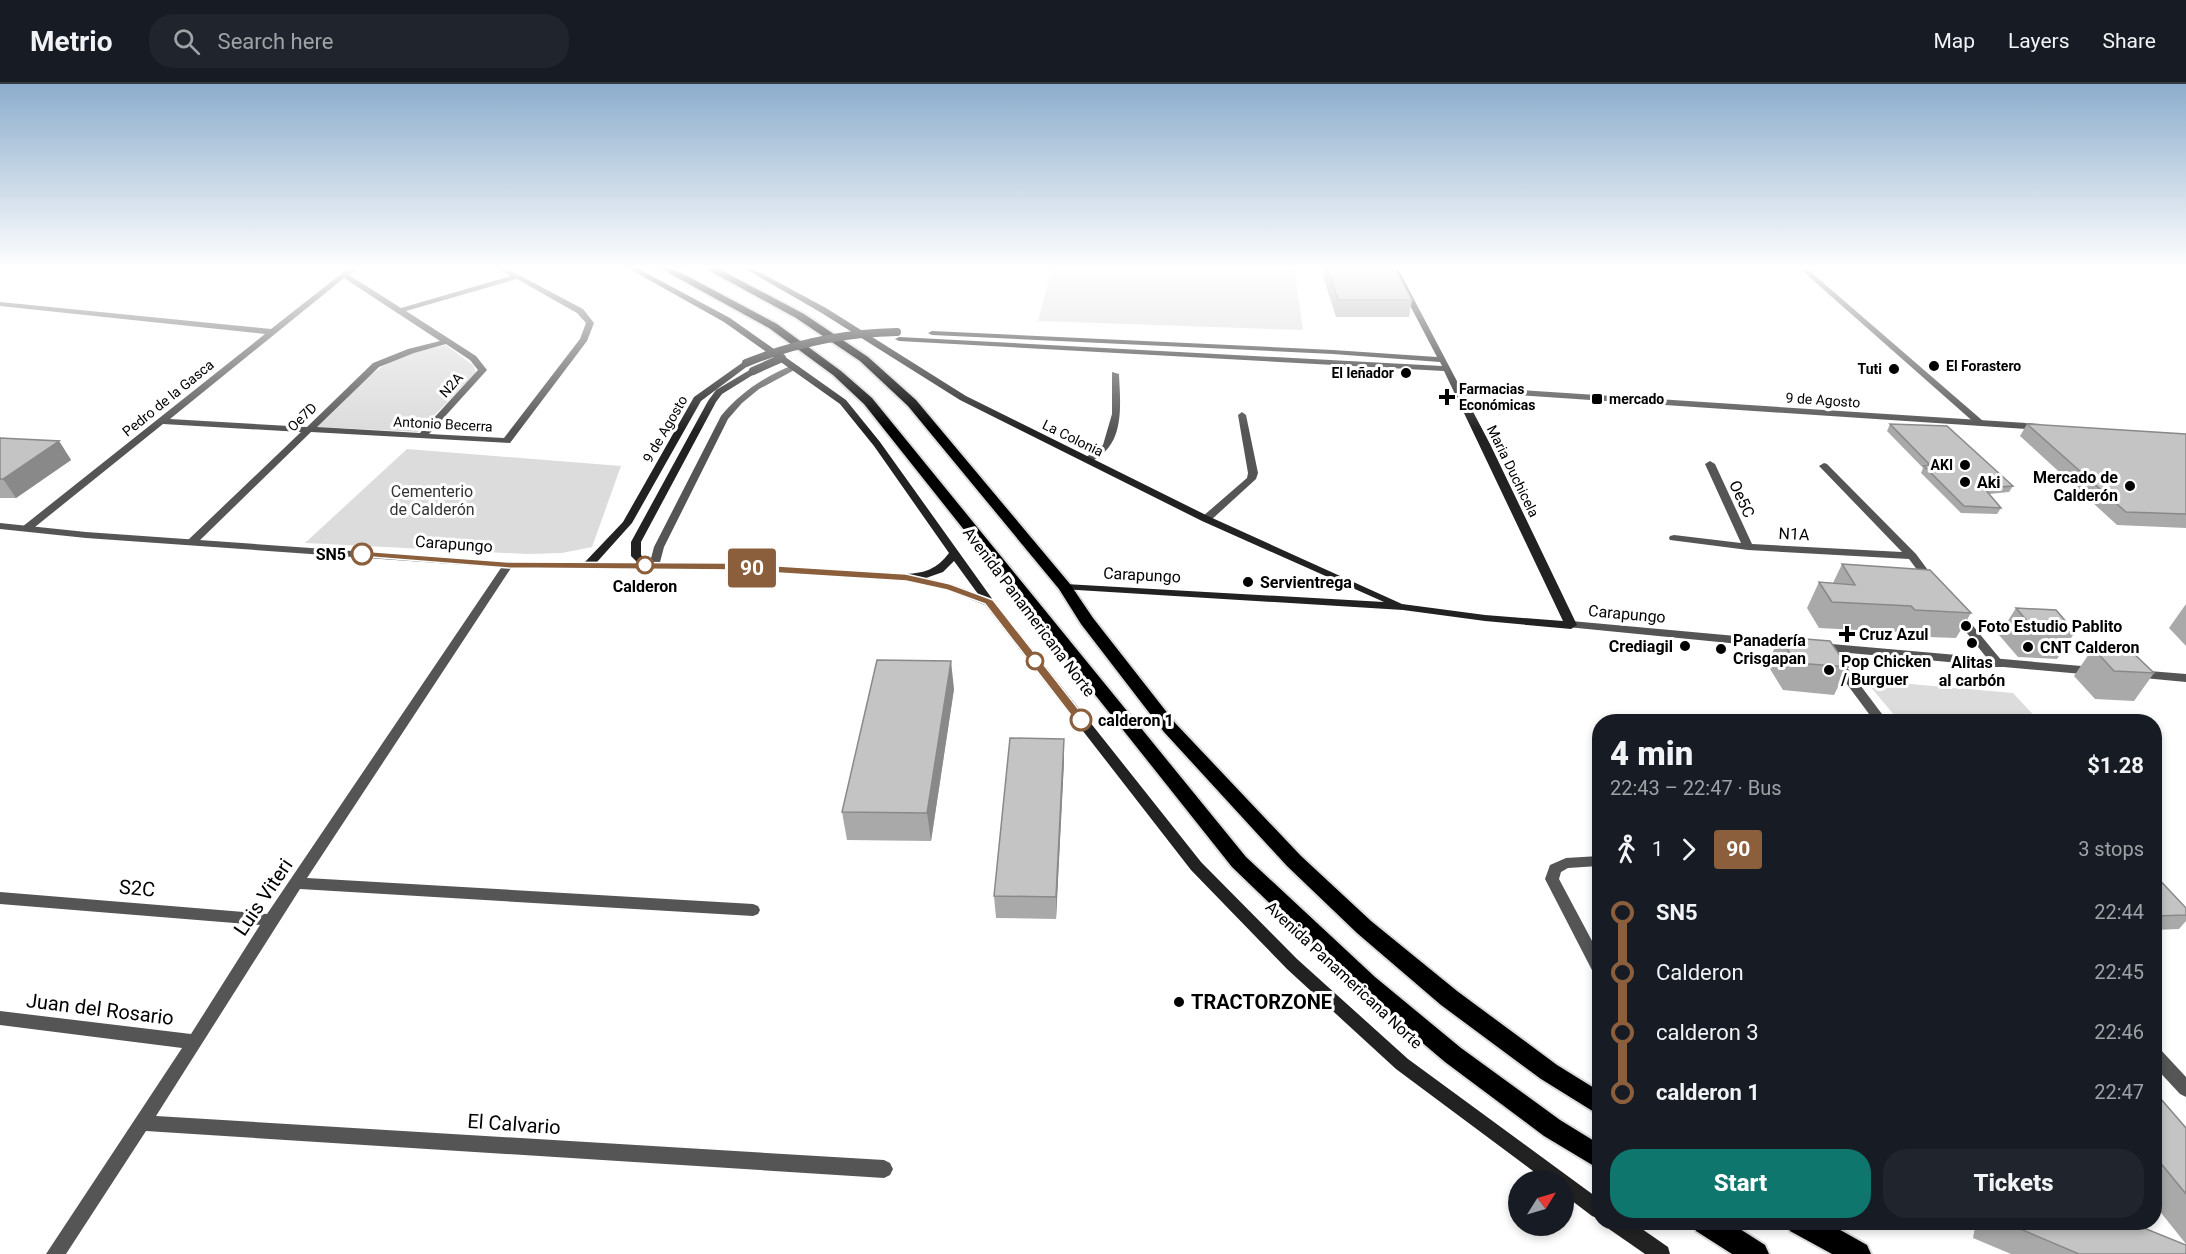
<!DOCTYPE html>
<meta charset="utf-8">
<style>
body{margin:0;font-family:Roboto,sans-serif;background:#20242c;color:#f1f3f6;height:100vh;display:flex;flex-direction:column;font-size:22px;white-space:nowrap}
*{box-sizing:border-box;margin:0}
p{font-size:20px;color:#9ea1a6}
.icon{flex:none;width:33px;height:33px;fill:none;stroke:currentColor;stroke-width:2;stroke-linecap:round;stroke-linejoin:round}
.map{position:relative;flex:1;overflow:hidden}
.sheet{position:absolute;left:1592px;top:630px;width:570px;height:516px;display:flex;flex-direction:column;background:#171b24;border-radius:24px;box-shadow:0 3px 9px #0003}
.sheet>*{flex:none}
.badge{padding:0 12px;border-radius:4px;font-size:21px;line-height:39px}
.needle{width:39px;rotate:53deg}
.fabs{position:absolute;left:1508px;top:1086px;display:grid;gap:12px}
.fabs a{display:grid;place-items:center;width:66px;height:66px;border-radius:50%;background:#171b24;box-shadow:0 3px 9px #0003;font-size:30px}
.map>.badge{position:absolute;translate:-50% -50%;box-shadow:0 0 0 3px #fff}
.legs{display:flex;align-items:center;gap:9px;height:66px;padding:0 18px;font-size:20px}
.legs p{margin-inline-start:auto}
.headline{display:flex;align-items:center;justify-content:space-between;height:102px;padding:0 18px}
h1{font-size:33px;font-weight:800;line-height:45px}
.cta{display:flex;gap:12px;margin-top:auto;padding:12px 18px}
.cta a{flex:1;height:69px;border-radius:24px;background:#0f766e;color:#fff;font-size:24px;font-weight:800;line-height:69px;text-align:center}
.cta a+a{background:#20242c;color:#f1f3f6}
ul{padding:0 18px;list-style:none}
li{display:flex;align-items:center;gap:21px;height:60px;font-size:22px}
li i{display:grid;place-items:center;width:9px;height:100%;margin:0 8px;background:currentColor}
li i::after{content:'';width:15px;height:15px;margin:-8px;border:4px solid;border-radius:50%;background:#171b24}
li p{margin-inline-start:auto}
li:first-child i{background:linear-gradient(#0000 50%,currentColor 0)}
li:last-child i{background:linear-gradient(currentColor 50%,#0000 0)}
header{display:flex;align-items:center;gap:36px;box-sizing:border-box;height:84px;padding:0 30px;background:#171b24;border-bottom:2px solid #363941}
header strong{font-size:28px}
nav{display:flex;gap:33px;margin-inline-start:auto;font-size:21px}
.search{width:420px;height:54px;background:#20242c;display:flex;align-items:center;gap:15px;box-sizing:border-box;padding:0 21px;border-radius:24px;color:#9ea1a6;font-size:22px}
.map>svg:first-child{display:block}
.green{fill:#dcdcdc}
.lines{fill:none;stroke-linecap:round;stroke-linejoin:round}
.trunk-casing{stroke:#dbdbdb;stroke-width:4}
.minor{fill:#555;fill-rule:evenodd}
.tertiary{fill:#555;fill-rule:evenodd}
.secondary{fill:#222;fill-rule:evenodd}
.trunk{fill:#000;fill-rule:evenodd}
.secondary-bridge{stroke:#222;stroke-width:8}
.wall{fill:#a9a9a9}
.shaded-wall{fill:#898989}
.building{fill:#c4c4c4;stroke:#898989;stroke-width:1.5}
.line-1{fill:#8b5e3c;stroke:#fff;stroke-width:1.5}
.poi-dot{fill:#000;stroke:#fff;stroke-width:2}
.stop-1-dot{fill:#fff;stroke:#8b5e3c;stroke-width:3}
.labels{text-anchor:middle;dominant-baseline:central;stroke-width:6;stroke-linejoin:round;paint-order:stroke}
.far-poi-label{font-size:14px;font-weight:bold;fill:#000;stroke:#fff;text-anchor:start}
.far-street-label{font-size:14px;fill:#000;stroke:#fff}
.poi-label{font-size:16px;font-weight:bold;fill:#000;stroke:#fff;text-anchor:start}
.park-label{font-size:16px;fill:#333;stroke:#fff}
.street-label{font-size:16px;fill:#000;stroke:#fff}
.stop-label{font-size:16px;font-weight:bold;fill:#000;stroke:#fff;text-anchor:end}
.near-street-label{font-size:20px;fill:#000;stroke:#fff}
.near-poi-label{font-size:20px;font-weight:bold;fill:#000;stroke:#fff;text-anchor:start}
</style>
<header>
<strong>Metrio</strong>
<div class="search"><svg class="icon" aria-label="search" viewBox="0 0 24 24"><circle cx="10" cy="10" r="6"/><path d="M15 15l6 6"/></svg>Search here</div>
<nav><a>Map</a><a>Layers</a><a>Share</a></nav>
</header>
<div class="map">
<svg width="2186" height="1170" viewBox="0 0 2186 1170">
<rect width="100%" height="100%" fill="#fff"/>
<!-- green -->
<g class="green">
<path d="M1052,183h242l9,63 -265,-9z"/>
<path d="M446,261l28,21 2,7 -58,59 -101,-5c23,-22 46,-51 75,-66 16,-9 36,-12 54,-16z"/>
<path d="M407,365l214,17 -29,81 -30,6 -35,1 -222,-11z"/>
<path d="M1865,596l148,13 26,28h-140z"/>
</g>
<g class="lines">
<defs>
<g id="trunk">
<path d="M658,183h12l107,57 64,47 31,27 374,459 129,120 86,71 99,72 39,24v25l-55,-33 -99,-74 -86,-73 -127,-122 -368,-463 -31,-29 -64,-47z"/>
<path d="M703,183h12l89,47 64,43 48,43 154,184 23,34 83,106 125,132 70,65 86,70 100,74 42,26v24l-58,-36 -100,-74 -84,-72 -70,-67 -123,-134 -83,-108 -22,-35 -151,-183 -48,-45 -64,-43z"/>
<path d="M1692,1138h37l36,23 4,9h-37l-36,-23z"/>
<path d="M1786,1138h40l41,23 4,9h-39l-42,-23z"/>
</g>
</defs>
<!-- trunk casing -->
<use href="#trunk" class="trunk-casing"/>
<!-- minor -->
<g class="minor">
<path d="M350,183h8l-9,8 52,33 110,-32 -15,-9h8l79,42 11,14 -7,18 -77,102 -199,-11 -115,112 -4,1 -5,-3 1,-2 113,-108 -138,-8 -133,107h-8l-1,-2 1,-2 243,-193 -265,-28v-4l271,27zM344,194l96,63 -32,8 -35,14 -66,64 -137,-8zM517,195l60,34 9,10 -6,16 -76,99 -75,-4 58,-64 -11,-14 -70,-45zM446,260l24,16 8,10 -58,63 -103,-6 62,-60 35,-14z"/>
<path d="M1798,183h7l178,154v4h-6z"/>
<path d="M793,281l7,2 -41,22 -17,14 -14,16 -64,128 -5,19 -5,3 -4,-1 -1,-2 5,-19 67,-131c20,-24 43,-39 72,-51z"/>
<path d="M1112,288l7,2c1,26 6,63 -18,81 -6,4 -9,8 -16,7v-4l18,-13 9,-31z"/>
<path d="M1242,328l4,3 12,58 -2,6 -46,42h-8v-4l45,-39 1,-5 -10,-58z"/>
<path d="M1710,377l5,3 37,80 150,8 -81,-84 -2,-2 5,-3 3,1 89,90 20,27 -1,2h-8l-18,-24 -161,-9 -78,-10 -1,-2 1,-2 4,-1 67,8 -36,-79z"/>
<path d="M508,478l5,3 -206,313 446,26 5,2 2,4 -2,4 -5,2 -453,-27 -144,227 728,44 6,3 3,6 -3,6 -6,3 -738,-47 -80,123h-20l136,-206 -182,-23v-14l191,23 69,-109 -260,-21v-12l267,22 236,-349z"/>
<path d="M1955,524l4,1 43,52 2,3 -2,3h-8l-43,-54 -2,-2z"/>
<path d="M1835,572l4,1 49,65h-13l-46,-62z"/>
<path d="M1599,772v10l-31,2 -7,4 -2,7 40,75v21l-5,-1 -49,-95 5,-14 16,-7z"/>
<path d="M2154,963l6,2 26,28v20l-6,-3 -26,-28z"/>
</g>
<!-- tertiary -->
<g class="tertiary">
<path d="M1458,302l582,38 5,3 -5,3 -585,-39v-4z"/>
<path d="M0,439l86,9 422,30h80l5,3 -5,3h-80l-422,-30 -86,-9z"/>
<path d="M1571,537l220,20 6,4 -6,4 -224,-22 -2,-2 2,-2z"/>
<path d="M1820,559l273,24 6,4 -6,4 -277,-25 -2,-3 2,-3z"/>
<path d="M2137,586l49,4v8l-53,-5 -2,-3 2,-3z"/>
</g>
<!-- secondary -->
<g class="secondary">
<path d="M626,183h9l95,51 116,82 34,42 113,158 208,262 96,97 111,100 191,140v20l-7,-3 -29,-22v-14h-18l-149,-111 -109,-100 -96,-99 -206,-265 -38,-15 -32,-8 -1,-2 -182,-10 -148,-3 -1,-2 1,-2 39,-41 71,-125 52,-37 4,3 -1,2 -48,36 -69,122 -35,39h40l-6,-6v-14l77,-141 8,-11 37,-22 4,3 -1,2 -34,21 -6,8 -75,140v13l10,8 81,1 174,10c19,-1 31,-5 43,-21l-75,-107 -34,-42 -116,-82zM954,477l24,33 -24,-9 -28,-7 17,-6z"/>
<path d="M742,183h8l76,41 140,88 244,121 192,87 83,11 78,6 -119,-250 -545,-30 -4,-2 4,-2 543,29 -2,-4 -107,-8 -401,-19 -4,-2 4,-2 401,19 104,7 -47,-90h7l93,177 87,181 -6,4 -86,-8 -82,-11 -342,-21 -2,-2 6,-3 319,18 -182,-81 -242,-121 -140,-88z"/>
<path d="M1607,1138h25l36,25 2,7h-25l-36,-25z"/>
</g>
<!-- trunk -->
<use href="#trunk" class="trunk"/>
<!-- secondary-bridge -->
<g class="secondary-bridge">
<path d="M746,279c49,-20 98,-30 151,-31"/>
<path d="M753,287l29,-13"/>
</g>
</g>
<!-- wall -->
<g class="wall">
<path d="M1324,183h70l18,33 -3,17h-73l-13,-41z"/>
<path d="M1890,340l123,62 -4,6 -20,2 12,14 -4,6 -36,-1 -40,-40 2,-5 -36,-37z"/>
<path d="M2027,340l159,10v94l-69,-3 -97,-89z"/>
<path d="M0,354l59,3 12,19 -55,38h-16z"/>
<path d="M1842,480l129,49 -15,25 -56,-2 -3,-4 -78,-4 -12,-20 12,-26 14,1z"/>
<path d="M2186,520v42l-17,-18z"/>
<path d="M2016,524l59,24 -18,27 -39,-2 -19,-22z"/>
<path d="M1780,553l68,30 -14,28 -51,-5 -16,-26z"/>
<path d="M2093,564l61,25 -20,28 -39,-2 -21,-23z"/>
<path d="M954,605l-23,152 -84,-1 -5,-28z"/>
<path d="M1064,677l-8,158 -60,-1 -2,-22z"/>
<path d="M2154,790l32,34v13l-7,8 -25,1z"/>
<path d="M2154,1007l32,37v116l-32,-40z"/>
<path d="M1976,1138h153l57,32h-175l-38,-16z"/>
</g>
<!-- shaded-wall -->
<g class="shaded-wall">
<path d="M59,357l12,19 -55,38 -13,-19z"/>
<path d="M951,577l3,28 -23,152 -4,-28z"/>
<path d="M1064,655v22l-8,158v-22z"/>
</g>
<!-- building -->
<g class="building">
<path d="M1327,183h67l18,33h-74z"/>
<path d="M1890,340l57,2 66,60 -29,2 17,20 -37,-2 -40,-40 6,-1z"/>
<path d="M2027,340l159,10v80l-60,-2z"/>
<path d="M0,354l59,3 -56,38h-3z"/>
<path d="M1842,480l88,6 41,43 -56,-3 -4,-4 -79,-4 -13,-20 36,3z"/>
<path d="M2016,524l40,2 19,22 -40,-2z"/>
<path d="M1780,553l50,4 18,26 -52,-4z"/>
<path d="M2093,564l38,3 23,22 -40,-2z"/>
<path d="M877,576l74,1 -24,152 -85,-1z"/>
<path d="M1010,654l54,1 -8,158 -62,-1z"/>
<path d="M2154,790l32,34v7l-32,1z"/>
<path d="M2154,1007l32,37v66l-32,-39z"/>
<path d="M2004,1138h125l57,23v9h-107z"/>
</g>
<!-- sky -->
<linearGradient id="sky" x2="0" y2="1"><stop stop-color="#8cadcc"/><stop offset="0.53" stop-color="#fff"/><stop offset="1" stop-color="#fff" stop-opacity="0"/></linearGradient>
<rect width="2186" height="346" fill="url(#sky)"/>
<!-- line-1 -->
<path class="line-1" d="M362,467l146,11 224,1 174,11 44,10 43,16 94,120 -1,3h-9l-92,-119 -38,-14 -41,-9 -174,-11 -224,-2 -150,-12 -1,-2z"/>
<!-- markers -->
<g class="poi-dot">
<circle cx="1934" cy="282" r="6"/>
<circle cx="1894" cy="285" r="6"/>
<circle cx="1406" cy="289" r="6"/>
<path d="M1444 304h6v6h6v6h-6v6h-6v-6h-6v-6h6z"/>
<rect x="1591" y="309" width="12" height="12" rx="3"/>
<circle cx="1965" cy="381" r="6"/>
<circle cx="1965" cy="398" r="6"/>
<circle cx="2130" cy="402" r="6"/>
<circle cx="1248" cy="498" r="6"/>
<circle cx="1966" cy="542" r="6"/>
<path d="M1844 541h6v6h6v6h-6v6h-6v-6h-6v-6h6z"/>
<circle cx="1972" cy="559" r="6"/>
<circle cx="1685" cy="562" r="6"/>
<circle cx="2028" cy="563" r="6"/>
<circle cx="1721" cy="565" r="6"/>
<circle cx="1829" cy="586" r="6"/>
<circle cx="1179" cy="918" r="6"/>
</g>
<g class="stop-1-dot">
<circle cx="362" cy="470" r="10"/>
<circle cx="645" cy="481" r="8"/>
<circle cx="1035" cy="577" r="8"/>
<circle cx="1081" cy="636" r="10"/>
</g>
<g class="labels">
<!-- far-poi labels -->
<g class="far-poi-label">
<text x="1946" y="282">El Forastero</text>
<text x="1882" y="285" text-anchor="end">Tuti</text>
<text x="1394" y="289" text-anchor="end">El leñador</text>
<text x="1459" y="305">Farmacias<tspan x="1459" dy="16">Económicas</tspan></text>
<text x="1609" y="315">mercado</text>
<text x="1953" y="381" text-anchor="end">AKI</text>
</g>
<!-- far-street labels -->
<g class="far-street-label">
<text transform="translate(451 301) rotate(-48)">N2A</text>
<text transform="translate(168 314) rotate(-39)">Pedro de la Gasca</text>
<text transform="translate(1823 316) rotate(4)">9 de Agosto</text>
<text transform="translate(302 333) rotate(-44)">Oe7D</text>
<text transform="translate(443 340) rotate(3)">Antonio Becerra</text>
<text transform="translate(665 345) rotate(-60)">9 de Agosto</text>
<text transform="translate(1073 354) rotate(26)">La Colonia</text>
<text transform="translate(1513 387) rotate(64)">Maria Duchicela</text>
</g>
<!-- poi labels -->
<g class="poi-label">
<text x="2118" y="393" text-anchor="end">Mercado de<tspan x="2118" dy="18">Calderón</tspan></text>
<text x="1977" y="398">Aki</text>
<text x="1260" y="498">Servientrega</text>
<text x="1978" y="542">Foto Estudio Pablito</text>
<text x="1859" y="550">Cruz Azul</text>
<text x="1733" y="556">Panadería<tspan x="1733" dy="18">Crisgapan</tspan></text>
<text x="1673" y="562" text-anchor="end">Crediagil</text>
<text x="2040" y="563">CNT Calderon</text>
<text x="1841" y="577">Pop Chicken<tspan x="1841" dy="18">/ Burguer</tspan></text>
<text x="1972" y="578" text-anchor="middle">Alitas<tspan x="1972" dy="18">al carbón</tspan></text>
</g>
<!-- park labels -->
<g class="park-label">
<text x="432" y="407">Cementerio<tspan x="432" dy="18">de Calderón</tspan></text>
</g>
<!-- street labels -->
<g class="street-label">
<text transform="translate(1742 415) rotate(65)">Oe5C</text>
<text transform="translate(1794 450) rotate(3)">N1A</text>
<text transform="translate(454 460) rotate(4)">Carapungo</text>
<text transform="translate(1142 491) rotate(3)">Carapungo</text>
<text transform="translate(1029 528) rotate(53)">Avenida Panamericana Norte</text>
<text transform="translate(1627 530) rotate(5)">Carapungo</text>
<text transform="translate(1344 891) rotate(43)">Avenida Panamericana Norte</text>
</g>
<!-- stop labels -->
<g class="stop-label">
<text x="346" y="470">SN5</text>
<text x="645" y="502" text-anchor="middle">Calderon</text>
<text x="1098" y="636" text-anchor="start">calderon 1</text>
</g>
<!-- near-street labels -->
<g class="near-street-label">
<text transform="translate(137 804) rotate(5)">S2C</text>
<text transform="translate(263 813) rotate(-56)">Luis Viteri</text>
<text transform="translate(100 925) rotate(7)">Juan del Rosario</text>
<text transform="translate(514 1040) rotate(4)">El Calvario</text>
</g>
<!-- near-poi labels -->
<g class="near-poi-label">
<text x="1191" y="918">TRACTORZONE</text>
</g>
</g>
</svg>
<div class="fabs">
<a><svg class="needle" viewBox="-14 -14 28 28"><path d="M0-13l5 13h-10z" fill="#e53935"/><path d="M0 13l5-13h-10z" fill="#9ea1a6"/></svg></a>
</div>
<b class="badge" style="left:752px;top:484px;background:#8b5e3c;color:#fff">90</b>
<section class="sheet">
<div class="headline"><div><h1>4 min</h1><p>22:43 – 22:47 · Bus</p></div><b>$1.28</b></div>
<div class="legs"><svg class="icon" aria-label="walk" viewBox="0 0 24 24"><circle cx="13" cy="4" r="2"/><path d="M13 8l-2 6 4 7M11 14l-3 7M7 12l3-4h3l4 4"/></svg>1<svg class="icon" aria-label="forward" viewBox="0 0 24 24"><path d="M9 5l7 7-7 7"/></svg><b class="badge" style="background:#8b5e3c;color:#fff">90</b><p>3 stops</p></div>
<ul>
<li><i style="color:#8b5e3c"></i><b>SN5</b><p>22:44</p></li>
<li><i style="color:#8b5e3c"></i><span>Calderon</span><p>22:45</p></li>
<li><i style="color:#8b5e3c"></i><span>calderon 3</span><p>22:46</p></li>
<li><i style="color:#8b5e3c"></i><b>calderon 1</b><p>22:47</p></li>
</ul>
<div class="cta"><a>Start</a><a>Tickets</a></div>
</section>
</div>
